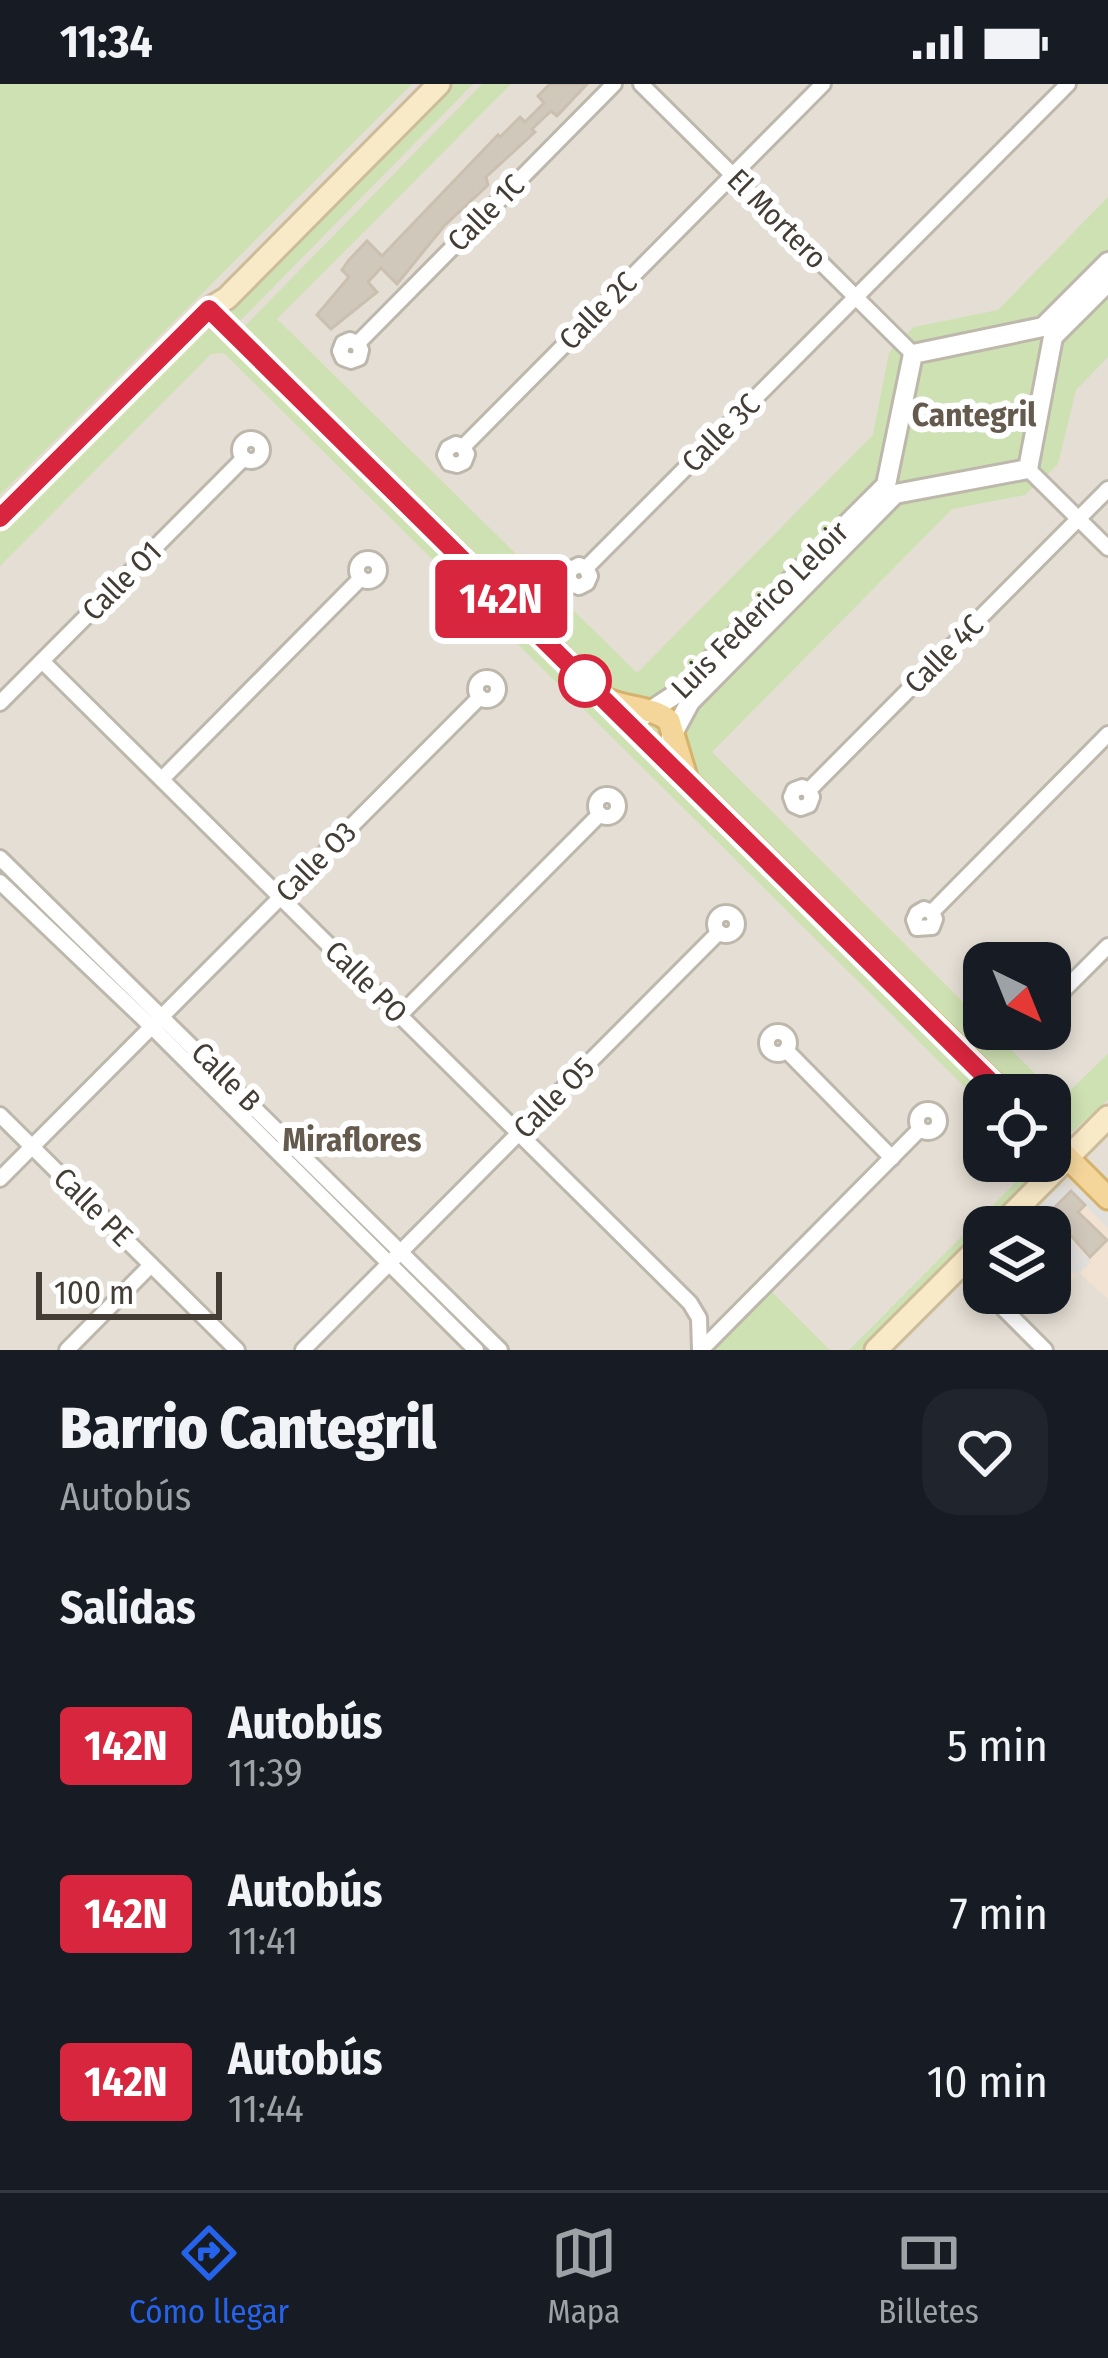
<!DOCTYPE html>
<html lang="es">
<meta charset="utf-8">
<style>
body{margin:0;font-family:"Fira Sans Condensed",sans-serif;background:#20242c;color:#f1f3f6;height:100vh;display:flex;flex-direction:column;font-size:45px;white-space:nowrap}
*{box-sizing:border-box;margin:0}
p{font-size:39px;color:#9ea1a6}
.icon{flex:none;width:66px;height:66px;fill:none;stroke:currentColor;stroke-width:2;stroke-linecap:round;stroke-linejoin:round}
.map{position:relative;height:1266px;overflow:hidden}
.details{display:flex;flex-direction:column;background:#171b24;flex:1}
.details>*{flex:none}
.badge{padding:0 24px;border-radius:9px;font-size:42px;line-height:78px}
.needle{width:78px;rotate:137deg}
.tools{position:absolute;left:963px;top:858px;display:grid;gap:24px}
.tools a{display:grid;place-items:center;width:108px;height:108px;border-radius:24px;background:#171b24;box-shadow:0 6px 18px #0003;font-size:60px}
.scale{position:absolute;left:36px;bottom:30px;width:186px;box-sizing:border-box;padding-left:12px;border:6px solid #433d35;border-top:0;font-size:33px;line-height:42px;white-space:nowrap;color:#433d35;-webkit-text-stroke:9px #fff;paint-order:stroke}
.map>.badge{position:absolute;translate:-50% -50%;box-shadow:0 0 0 6px #fff}
h2{padding:0 60px;font-size:45px;line-height:108px}
.round{display:grid;place-items:center;flex:none;width:126px;height:126px;border-radius:36px;background:#20242c}
.summary{display:flex;align-items:center;justify-content:space-between;height:204px;padding:0 60px}
h1{font-size:57px;font-weight:800;line-height:90px}
ul{padding:0;list-style:none}
li{display:flex;align-items:center;gap:36px;height:168px;padding:0 60px}
li div{flex:1}
li b{display:block;font-size:45px}
li em{font-style:normal}
li .badge{min-width:132px;font-weight:700;text-align:center}
.status{display:flex;justify-content:space-between;align-items:center;height:84px;padding:0 60px;background:#171b24;direction:ltr}
.status svg{height:33px;fill:currentColor}
.tabs{display:flex;justify-content:space-around;align-items:center;height:168px;border-top:3px solid #363941;background:#171b24;font-size:33px;color:#9ea1a6}
.tabs a{display:grid;justify-items:center;gap:6px}
.tabs .current{color:#2563eb}
.map>svg:first-child{display:block}
.residential{fill:#e4ded4;fill-rule:evenodd}
.commercial{fill:#f1e2d2}
.green{fill:#cee1b2}
.parking{fill:#e2e0dd}
.building{fill:#d1c8bc;stroke:#cbbfb0;stroke-width:3}
.lines{fill:none;stroke-linecap:round;stroke-linejoin:round}
.minor-casing{stroke:#beb7ac;stroke-width:20}
.tertiary-casing{stroke:#beb7ac;stroke-width:24}
.secondary-casing{stroke:#ccbc99;stroke-width:27}
.primary-casing{stroke:#d7b26d;stroke-width:27}
.minor{stroke:#fff;stroke-width:14}
.tertiary{stroke:#fff;stroke-width:18}
.secondary{stroke:#f9eac7;stroke-width:21}
.primary{stroke:#f4d69b;stroke-width:21}
.line-casing{stroke:#fff;stroke-width:27}
.line{stroke:#d7263d;stroke-width:18}
.stop-dot{fill:#fff;stroke:#d7263d;stroke-width:6}
.labels{text-anchor:middle;dominant-baseline:central;stroke-width:12;stroke-linejoin:round;paint-order:stroke}
.street-label{font-size:30px;fill:#433d35;stroke:#fff}
.neighbourhood-label{font-size:33px;font-weight:bold;fill:#645a4e;stroke:#fff}
</style>
<div class="status"><b>11:34</b><svg viewBox="0 0 49 12"><path d="M0 12V9h3v3zM5 12V6h3v6zM10 12V3h3v9zM15 12V0h3v12zM26 1h20v11H26zM47 4h2v5h-2z"/></svg></div>
<div class="map">
<svg width="1108" height="1266" viewBox="0 0 1108 1266">
<rect width="100%" height="100%" fill="#f1ede5"/>
<!-- residential -->
<path class="residential" d="M0,0h1108v1266h-1108zM984,879h66v66h-66zM984,1011h66v66h-66zM984,1143h66v66h-66z"/>
<!-- commercial -->
<path class="commercial" d="M1071,1107l37,37v71l-29,-26 -37,38 -18,-18h26v-66h-16z"/>
<!-- green -->
<g class="green">
<path d="M0,0h412l-412,411z"/>
<path d="M449,0h24l-238,242 -7,-9 2,-11z"/>
<path d="M482,0h29l-234,235 360,354 236,-238 16,-82 5,-7 11,12 -23,120 -199,206c-29,16 -46,19 -76,3l-366,-357z"/>
<path d="M1108,113v58l-62,63 -134,28 -9,-9 11,-10 84,-17z"/>
<path d="M1108,204v69l-32,33 -18,74 -14,14 -9,-10 20,-123z"/>
<path d="M209,225l387,384 59,19 27,56 323,327h-21v11l-760,-753 -13,1 -211,212v-48z"/>
<path d="M1040,249l6,7 -23,117 -6,6 -115,24 -8,-7 23,-118z"/>
<path d="M1026,394l9,7 -10,10 -73,14 -240,243 272,271v6h6l71,70 47,-45v46l-43,38 -15,-10v-33h-32l-329,-330 -8,-33 12,-27 210,-206z"/>
<path d="M1050,1056l18,17 -69,70h-15v15l-108,108h-27l183,-184 1,-5h17z"/>
<path d="M765,1201l65,65h-129z"/>
</g>
<!-- parking -->
<path class="parking" d="M1063,1100l8,6 6,-6 31,31v13l-37,-37 -24,23 44,48 -14,13 -8,-7 -6,6 -13,-13v-34h-16l6,-6 -7,-7z"/>
<!-- building -->
<g class="building">
<path d="M550,0h37l-30,32 -6,-5 -19,18 3,3 -49,45 2,8 -44,41 -47,58 -16,-16 -13,14 9,10 -46,37 -14,-14 32,-38 -7,-7 7,-10 18,-19 15,15 116,-121 2,2 20,-20 5,5 19,-19 -6,-7z"/>
<path d="M1071,1107l14,14 -7,7 29,28 -17,17 -32,-36 5,-6 -8,-8z"/>
<path d="M1050,1181l18,19 -24,24 -15,-15h21z"/>
</g>
<g class="lines">
<defs>
<g id="minor">
<path d="M641,0l272,270"/>
<path d="M358,259l3,7 -2,8 -8,3 -8,-3 -3,-7 3,-8 7,-3 8,3 256,-259"/>
<circle cx="251" cy="366" r="11"/>
<path d="M463,363l4,7 -3,8 -7,3 -8,-2 -4,-8 3,-7 8,-4 7,3 360,-363"/>
<path d="M1028,385l80,79"/>
<circle cx="368" cy="486" r="11"/>
<path d="M586,484l4,8 -3,7 -8,4 -7,-3 -4,-7 3,-8 8,-4 7,3 482,-484"/>
<path d="M42,577l648,642 9,15 1,32"/>
<circle cx="487" cy="605" r="11"/>
<path d="M0,619l244,-245"/>
<path d="M162,695l199,-201"/>
<path d="M809,706l-7,-3 -8,3 -3,7 3,8 7,3 8,-3 3,-8 -3,-7 299,-301"/>
<circle cx="607" cy="722" r="11"/>
<path d="M0,774l500,492"/>
<path d="M0,798l152,145 324,323"/>
<path d="M932,828l3,7 -3,8 -15,1 -3,-8 3,-7 7,-4 8,3 176,-178"/>
<circle cx="726" cy="840" r="11"/>
<path d="M1050,920l58,-58"/>
<path d="M400,931l200,-201"/>
<path d="M1021,945l9,6 9,-6"/>
<circle cx="778" cy="959" r="11"/>
<path d="M786,966l106,108"/>
<circle cx="928" cy="1037" r="11"/>
<path d="M0,1031l237,235"/>
<path d="M0,1095l480,-482"/>
<path d="M960,1181l24,24"/>
<path d="M988,1209l57,57"/>
<path d="M67,1266l84,-85"/>
<path d="M303,1266l416,-418"/>
<path d="M701,1266l219,-221"/>
</g>
<g id="tertiary">
<path d="M641,633l38,-25 207,-207 27,-131 130,-27 65,-65"/>
<path d="M671,653l19,-35 205,-208 133,-25 25,-132 55,-55"/>
</g>
<g id="secondary">
<path d="M209,225l18,-11 212,-214"/>
<path d="M999,1143l109,-110"/>
<path d="M876,1266l108,-108"/>
</g>
<g id="primary">
<path d="M0,434l209,-209 796,786"/>
<path d="M608,616c19,9 46,7 61,21l17,56"/>
<path d="M1050,1056l58,58"/>
</g>
</defs>
<!-- minor casing -->
<use href="#minor" class="minor-casing"/>
<!-- tertiary casing -->
<use href="#tertiary" class="tertiary-casing"/>
<!-- secondary casing -->
<use href="#secondary" class="secondary-casing"/>
<!-- primary casing -->
<use href="#primary" class="primary-casing"/>
<!-- minor -->
<use href="#minor" class="minor"/>
<!-- tertiary -->
<use href="#tertiary" class="tertiary"/>
<!-- secondary -->
<use href="#secondary" class="secondary"/>
<!-- primary -->
<use href="#primary" class="primary"/>
</g>
<g class="lines">
<defs>
<path id="line" d="M0,434l209,-209 795,786"/>
</defs>
<!-- line casing -->
<use href="#line" class="line-casing"/>
<!-- line -->
<use href="#line" class="line"/>
</g>
<!-- markers -->
<circle class="stop-dot" cx="585" cy="597" r="24"/>
<g class="labels">
<!-- street labels -->
<g class="street-label">
<text transform="translate(486 129) rotate(-45)">Calle 1C</text>
<text transform="translate(777 135) rotate(45)">El Mortero</text>
<text transform="translate(598 227) rotate(-45)">Calle 2C</text>
<text transform="translate(721 349) rotate(-45)">Calle 3C</text>
<text transform="translate(122 497) rotate(-45)">Calle O1</text>
<text transform="translate(760 526) rotate(-45)">Luis Federico Leloir</text>
<text transform="translate(944 570) rotate(-45)">Calle 4C</text>
<text transform="translate(316 778) rotate(-45)">Calle O3</text>
<text transform="translate(366 898) rotate(45)">Calle PO</text>
<text transform="translate(226 993) rotate(45)">Calle B</text>
<text transform="translate(554 1014) rotate(-45)">Calle O5</text>
<text transform="translate(93 1123) rotate(45)">Calle PE</text>
</g>
<!-- neighbourhood labels -->
<g class="neighbourhood-label">
<text x="974" y="331">Cantegril</text>
<text x="352" y="1056">Miraflores</text>
</g>
</g>
</svg>
<div class="tools">
<a><svg class="needle" viewBox="-14 -14 28 28"><path d="M0-13l5 13h-10z" fill="#e53935"/><path d="M0 13l5-13h-10z" fill="#9ea1a6"/></svg></a>
<a><svg class="icon" aria-label="locate" viewBox="0 0 24 24"><circle cx="12" cy="12" r="6"/><path d="M12 2v4M12 18v4M2 12h4M18 12h4"/></svg></a>
<a><svg class="icon" aria-label="layers" viewBox="0 0 24 24"><path d="M12 4l9 5-9 5-9-5zM3 14l9 5 9-5"/></svg></a>
</div>
<div class="scale">100 m</div>
<b class="badge" style="left:501px;top:515px;background:#d7263d;color:#fff">142N</b>
</div>
<section class="details">
<div class="summary"><div><h1>Barrio Cantegril</h1><p>Autobús</p></div><a class="round"><svg class="icon" aria-label="heart" viewBox="0 0 24 24"><path d="M12 20l-8-8c-3-5 5-10 8-4 3-6 11-1 8 4z"/></svg></a></div>
<h2>Salidas</h2>
<ul>
<li><span class="badge" style="background:#d7263d;color:#fff">142N</span><div><b>Autobús</b><p>11:39</p></div><em>5 min</em></li>
<li><span class="badge" style="background:#d7263d;color:#fff">142N</span><div><b>Autobús</b><p>11:41</p></div><em>7 min</em></li>
<li><span class="badge" style="background:#d7263d;color:#fff">142N</span><div><b>Autobús</b><p>11:44</p></div><em>10 min</em></li>
</ul>
</section>
<nav class="tabs">
<a class="current"><svg class="icon" aria-label="directions" viewBox="0 0 24 24"><path d="M12 3l9 9-9 9-9-9zM9 14v-3h6M13 9l2 2-2 2"/></svg>Cómo llegar</a>
<a><svg class="icon" aria-label="map" viewBox="0 0 24 24"><path d="M3 6l6-2 6 2 6-2v14l-6 2-6-2-6 2zM9 4v14M15 6v14"/></svg>Mapa</a>
<a><svg class="icon" aria-label="tickets" viewBox="0 0 24 24"><path d="M3 7h18v10H3zM15 7v10"/></svg>Billetes</a>
</nav>
